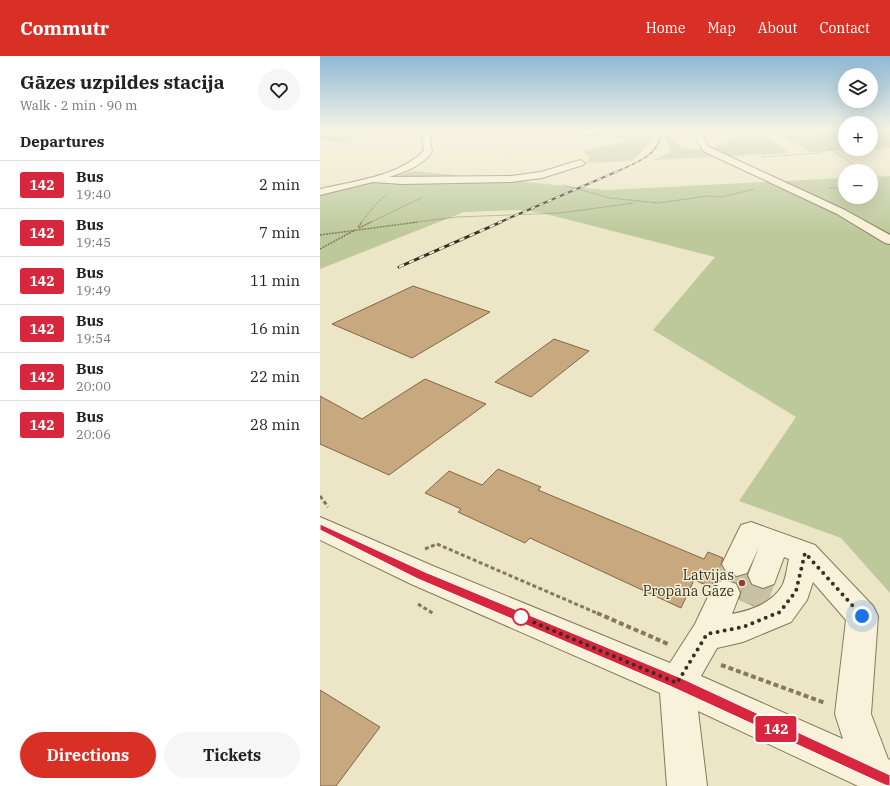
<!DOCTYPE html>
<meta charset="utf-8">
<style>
body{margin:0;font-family:"IBM Plex Serif",serif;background:#f6f6f6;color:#222;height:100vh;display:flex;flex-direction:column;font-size:15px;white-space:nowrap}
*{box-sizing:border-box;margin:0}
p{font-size:13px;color:#767676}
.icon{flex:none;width:22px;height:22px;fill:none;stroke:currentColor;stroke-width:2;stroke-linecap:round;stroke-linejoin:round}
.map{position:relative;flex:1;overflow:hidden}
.sheet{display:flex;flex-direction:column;background:#fff;width:320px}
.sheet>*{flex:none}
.badge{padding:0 8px;border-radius:3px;font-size:14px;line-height:26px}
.fabs{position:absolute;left:518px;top:12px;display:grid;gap:8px}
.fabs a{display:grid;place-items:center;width:40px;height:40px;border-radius:50%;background:#fff;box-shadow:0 4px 16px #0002;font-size:20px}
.you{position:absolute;width:20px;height:20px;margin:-10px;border:3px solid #fff;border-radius:50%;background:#1a73e8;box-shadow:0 0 0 6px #1a73e833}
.map>.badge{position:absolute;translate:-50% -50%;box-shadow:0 0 0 2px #fff}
h2{padding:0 20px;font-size:15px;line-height:36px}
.round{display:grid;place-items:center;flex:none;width:42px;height:42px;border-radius:21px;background:#f6f6f6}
.headline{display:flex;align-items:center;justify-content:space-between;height:68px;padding:0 20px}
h1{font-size:19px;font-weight:700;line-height:30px}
.button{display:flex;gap:8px;margin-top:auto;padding:8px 20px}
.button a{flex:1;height:46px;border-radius:24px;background:#d93025;color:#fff;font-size:16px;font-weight:700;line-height:46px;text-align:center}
.button a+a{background:#f6f6f6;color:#222}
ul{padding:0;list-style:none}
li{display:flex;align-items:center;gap:12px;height:48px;padding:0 20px;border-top:1px solid #e0e0e0}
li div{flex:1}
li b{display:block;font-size:15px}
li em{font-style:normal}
li .badge{min-width:44px;font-weight:700;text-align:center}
header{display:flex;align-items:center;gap:24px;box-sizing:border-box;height:56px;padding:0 20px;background:#d93025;color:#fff}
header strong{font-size:19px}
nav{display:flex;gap:22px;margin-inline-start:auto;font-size:14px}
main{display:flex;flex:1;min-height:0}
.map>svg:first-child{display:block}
.green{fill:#bdc99b}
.building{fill:#c7a87f;stroke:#846744}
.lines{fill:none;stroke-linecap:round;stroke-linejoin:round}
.minor-tunnel{stroke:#c8c1a5;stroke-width:28;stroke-dasharray:28 14;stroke-linecap:butt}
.minor-casing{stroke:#86795d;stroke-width:2}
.path-far3{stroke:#86795d;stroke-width:1;stroke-dasharray:1 1;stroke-linecap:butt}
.path-far2{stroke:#86795d;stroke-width:1.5;stroke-dasharray:2 1;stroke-linecap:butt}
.path-far1{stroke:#86795d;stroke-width:3;stroke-dasharray:4 2.5;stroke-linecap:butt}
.path{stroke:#86795d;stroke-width:4;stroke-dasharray:5 3;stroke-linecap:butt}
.minor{fill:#f7f2d9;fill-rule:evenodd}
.rail-far2-casing{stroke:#372f20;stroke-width:1.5}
.rail-far1-casing{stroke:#372f20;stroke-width:2}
.rail-casing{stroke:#372f20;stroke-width:3}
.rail-far2{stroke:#f4efd5;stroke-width:1;stroke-dasharray:3.5;stroke-linecap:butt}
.rail-far1{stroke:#f4efd5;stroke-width:1.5;stroke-dasharray:4.5;stroke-linecap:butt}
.rail{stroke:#f4efd5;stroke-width:2;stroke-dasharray:5.5;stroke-linecap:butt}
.line{fill:#d7263d;stroke:#fff}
.walk{stroke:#372f20;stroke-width:4;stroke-dasharray:0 7.2}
.poi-dot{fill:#913e31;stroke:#f4efd5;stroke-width:1.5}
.stop-dot{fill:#fff;stroke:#d7263d;stroke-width:2}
.labels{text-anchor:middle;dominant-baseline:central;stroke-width:3;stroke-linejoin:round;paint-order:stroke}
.near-poi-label{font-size:14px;fill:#372f20;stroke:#f4efd5;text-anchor:end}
</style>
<header>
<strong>Commutr</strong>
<nav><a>Home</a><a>Map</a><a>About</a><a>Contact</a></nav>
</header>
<main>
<section class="sheet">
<div class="headline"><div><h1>Gāzes uzpildes stacija</h1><p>Walk · 2 min · 90 m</p></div><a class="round"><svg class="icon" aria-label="heart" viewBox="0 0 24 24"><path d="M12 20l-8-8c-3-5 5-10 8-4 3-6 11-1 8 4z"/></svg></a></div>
<h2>Departures</h2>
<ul>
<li><span class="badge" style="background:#d7263d;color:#fff">142</span><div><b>Bus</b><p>19:40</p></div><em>2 min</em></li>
<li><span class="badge" style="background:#d7263d;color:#fff">142</span><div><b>Bus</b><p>19:45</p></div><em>7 min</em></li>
<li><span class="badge" style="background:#d7263d;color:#fff">142</span><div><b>Bus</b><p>19:49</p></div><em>11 min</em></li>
<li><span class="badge" style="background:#d7263d;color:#fff">142</span><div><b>Bus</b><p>19:54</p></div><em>16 min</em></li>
<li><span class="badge" style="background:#d7263d;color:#fff">142</span><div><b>Bus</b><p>20:00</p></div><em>22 min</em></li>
<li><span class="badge" style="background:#d7263d;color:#fff">142</span><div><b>Bus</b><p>20:06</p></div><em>28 min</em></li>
</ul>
<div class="button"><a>Directions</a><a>Tickets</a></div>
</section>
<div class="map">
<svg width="570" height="730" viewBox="0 0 570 730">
<rect width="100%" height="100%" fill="#ece6c6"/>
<!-- green -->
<g class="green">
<path d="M0,74h35l10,2 -18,12 -27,-5z"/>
<path d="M284,74h45l3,11 -20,20 -46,2 4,-6 -8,-6 46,-10 -16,-5 -26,2 -5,-2z"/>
<path d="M432,74h3l35,23 -137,7 18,-8 -8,-17h7c2,3 5,7 8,9 21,15 54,-5 74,-14z"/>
<path d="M452,74h73v19h26v-19h19v18l-80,4z"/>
<path d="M94,115l193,19 238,-12v19h26v-20l19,-1v417l-49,-55 -102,-37 57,-84 -143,-87 62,-73 -173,-44 -24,-3 -54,2 -144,57v-74z"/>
</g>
<!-- building -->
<g class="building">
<path d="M93,230l77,26 -78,46 -80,-34z"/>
<path d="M234,283l35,12 -58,46 -36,-15z"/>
<path d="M105,323l61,25 -97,71 -69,-31v-48l42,23z"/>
<path d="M178,413l43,18 -3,3 166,69 4,-7 15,6 -2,7 6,9 10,3 10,-2 4,10 11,4 10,-3 -4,13 -14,7 -15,-7 2,-7 -4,-9 -13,-4 -11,4 -2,4 -17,-7 -13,28 -151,-70 -5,5 -67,-31 3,-3 -36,-16 24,-22 33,14z"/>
<path d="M0,634l60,37 -44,59h-16z"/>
</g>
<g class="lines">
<!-- minor-tunnel -->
<g class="minor-tunnel">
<path d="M405,537l12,-29"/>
<path d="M432,549l11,-30"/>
</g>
<defs>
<g id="minor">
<path d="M101,74h8l3,22c-10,14 -27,20 -43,25l122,-1 30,-4 39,-12 5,3 -2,2 -41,13 -31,4 -109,2 -29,-2 -53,13v-6c34,-8 77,-12 104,-38z"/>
<path d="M385,74h11l-13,6 6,11 136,63 45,25v9l-5,-1 -48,-29 -134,-63 -8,-16z"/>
<path d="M0,461l113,49 237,97 25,-39 19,-40 11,-4 11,4 4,9 -8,21c19,-4 39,-10 50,-28 4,-7 5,-19 7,-27l-5,-2 -10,27 -11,4 -11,-4 -4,-9 11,-28 -12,26 -10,3 -10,-3 -5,-9 19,-39 10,-3 64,23 58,61 5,10 -7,98 17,45 2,1v26h-32l-160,-75 9,75h-40l-7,-93 -249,-109 -91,-44zM493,526l33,38 -11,94 8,25 -142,-63 16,-28 26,-6 48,-20 16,-22z"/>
</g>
</defs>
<!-- minor casing -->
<use href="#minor" class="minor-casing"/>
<!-- path-far3 -->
<g class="path-far3">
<path d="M503,74l-7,3 14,16 34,22"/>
<path d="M442,101l56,-4 12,-4"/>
<path d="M551,119l6,6v4l-6,4"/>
<path d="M243,129l47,13 48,5 50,-7 14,1 32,-8"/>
<path d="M509,132h16"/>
<path d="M534,146l7,-5"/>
<path d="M41,167l15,-19 10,-9"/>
<path d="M49,167l54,-26"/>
<path d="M90,167l47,-6 103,-4 74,-10"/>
</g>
<!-- path-far2 -->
<g class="path-far2">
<path d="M38,171l4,-5"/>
<path d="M39,172l12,-6"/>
<path d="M0,179l98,-13"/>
<path d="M0,193l35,-19"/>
</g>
<!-- path-far1 -->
<g class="path-far1">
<path d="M0,440l8,11"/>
<path d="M105,493l12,-5 162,70"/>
<path d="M98,548l16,10"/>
</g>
<!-- path -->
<g class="path">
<path d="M277,557l71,31"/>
<path d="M401,609l104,38"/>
</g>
<!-- minor -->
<use href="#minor" class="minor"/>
<defs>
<g id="rail-far2">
<path d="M192,74l2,1"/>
<path d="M296,116c16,-8 39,-14 44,-34l-4,-8"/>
</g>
<path id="rail-far1" d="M178,167l120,-52"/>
<path id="rail" d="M79,211l102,-45"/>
</defs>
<!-- rail-far2 casing -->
<use href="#rail-far2" class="rail-far2-casing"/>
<!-- rail-far1 casing -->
<use href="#rail-far1" class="rail-far1-casing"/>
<!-- rail casing -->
<use href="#rail" class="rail-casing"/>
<!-- rail-far2 -->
<use href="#rail-far2" class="rail-far2"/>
<!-- rail-far1 -->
<use href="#rail-far1" class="rail-far1"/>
<!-- rail -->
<use href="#rail" class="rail"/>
</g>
<!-- sky -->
<linearGradient id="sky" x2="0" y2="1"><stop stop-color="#8eb9d6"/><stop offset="0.42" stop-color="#f6f4e5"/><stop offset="1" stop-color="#f6f4e5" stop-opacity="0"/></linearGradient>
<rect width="570" height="177" fill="url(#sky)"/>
<!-- line -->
<path class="line" d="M0,468l105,48 256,106 209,97v11l-5,-1 -213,-98 -254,-108 -98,-49z"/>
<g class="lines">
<!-- walk -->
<path class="walk" d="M201,561l156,66 30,-49 36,-7 37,-15 16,-21 9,-38 57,63"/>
</g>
<!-- markers -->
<circle class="poi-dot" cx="422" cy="527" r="4"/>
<circle class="stop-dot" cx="201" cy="561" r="8"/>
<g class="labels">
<!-- near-poi labels -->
<g class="near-poi-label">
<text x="414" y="519">Latvijas<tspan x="414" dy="16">Propāna Gāze</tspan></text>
</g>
</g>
</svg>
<div class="fabs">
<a><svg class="icon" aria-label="layers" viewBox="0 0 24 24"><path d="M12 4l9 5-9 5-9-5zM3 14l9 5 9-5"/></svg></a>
<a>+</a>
<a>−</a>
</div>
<div class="you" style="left:542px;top:560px"></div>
<b class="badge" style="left:456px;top:673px;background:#d7263d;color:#fff">142</b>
</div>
</main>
